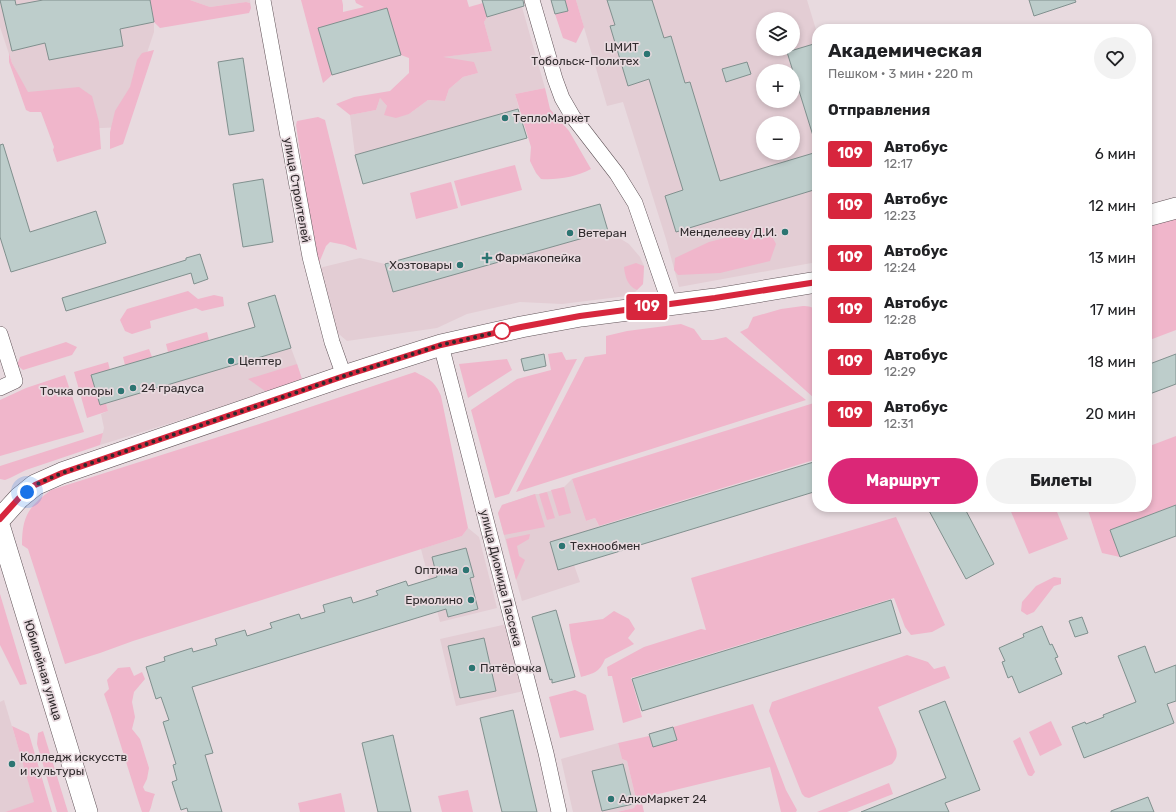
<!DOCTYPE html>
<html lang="ru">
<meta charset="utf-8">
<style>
body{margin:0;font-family:Rubik,sans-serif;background:#f2f2f2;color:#202124;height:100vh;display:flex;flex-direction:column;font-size:15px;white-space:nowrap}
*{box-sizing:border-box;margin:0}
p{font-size:13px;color:#757577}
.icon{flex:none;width:22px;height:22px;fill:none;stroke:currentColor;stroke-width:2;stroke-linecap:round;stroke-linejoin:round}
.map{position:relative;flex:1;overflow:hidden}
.details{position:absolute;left:812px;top:24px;width:340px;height:488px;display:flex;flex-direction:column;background:#fff;border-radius:16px;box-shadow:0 2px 6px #0003}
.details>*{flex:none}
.badge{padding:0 8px;border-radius:3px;font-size:14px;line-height:26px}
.tools{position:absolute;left:756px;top:12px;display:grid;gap:8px}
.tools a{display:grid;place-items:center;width:44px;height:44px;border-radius:50%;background:#fff;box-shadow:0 2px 6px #0003;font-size:20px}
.you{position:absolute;width:20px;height:20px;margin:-10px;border:3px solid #fff;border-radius:50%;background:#1a73e8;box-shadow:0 0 0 6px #1a73e833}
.map>.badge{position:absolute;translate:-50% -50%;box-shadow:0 0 0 2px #fff}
h2{padding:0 16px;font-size:15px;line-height:36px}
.round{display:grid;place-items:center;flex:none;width:42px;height:42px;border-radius:21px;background:#f2f2f2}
.headline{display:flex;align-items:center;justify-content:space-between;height:68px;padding:0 16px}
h1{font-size:19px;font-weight:700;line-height:30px}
.primary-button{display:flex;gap:8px;margin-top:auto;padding:8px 16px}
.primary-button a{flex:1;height:46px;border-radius:24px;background:#db2777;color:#fff;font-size:16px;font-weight:700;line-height:46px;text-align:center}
.primary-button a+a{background:#f2f2f2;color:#202124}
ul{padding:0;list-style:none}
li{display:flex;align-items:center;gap:12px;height:52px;padding:0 16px}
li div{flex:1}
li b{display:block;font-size:15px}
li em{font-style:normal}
li .badge{min-width:44px;font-weight:700;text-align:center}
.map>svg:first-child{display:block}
.built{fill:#e3cdd4;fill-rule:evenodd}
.green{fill:#f0b6cb}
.building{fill:#bdcdcb;stroke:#80908e}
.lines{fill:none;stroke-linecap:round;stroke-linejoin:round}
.street-casing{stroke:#615459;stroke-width:16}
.secondary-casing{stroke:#615459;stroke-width:22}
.street{stroke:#fff;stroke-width:15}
.secondary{stroke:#fff;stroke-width:21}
.line-casing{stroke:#fff;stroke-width:9}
.line{stroke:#d7263d;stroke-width:6}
.walk{stroke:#302b2d;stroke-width:4;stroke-dasharray:0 7.2}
.poi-dot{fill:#2c7572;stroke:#e8dadf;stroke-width:1.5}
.stop-dot{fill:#fff;stroke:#d7263d;stroke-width:2}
.labels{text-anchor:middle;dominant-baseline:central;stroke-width:3.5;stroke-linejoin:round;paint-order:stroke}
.poi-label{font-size:12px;fill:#302b2d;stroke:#e8dadf;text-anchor:start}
.street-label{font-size:12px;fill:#302b2d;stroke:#e8dadf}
</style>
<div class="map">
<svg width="1176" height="812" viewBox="0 0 1176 812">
<rect width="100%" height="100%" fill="#e8dadf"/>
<!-- built -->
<g class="built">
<path d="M0,0h150l4,22v10l-32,95 -61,3 -6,-3 -22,-23 -21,-41 -12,-36z"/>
<path d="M190,0h60l1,8 -1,-5 -4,-1 -36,5z"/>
<path d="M520,0l25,88 -30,6 4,15 -164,46 -5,-40 26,-5 4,-12 7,8 22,8 19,-14 17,1 4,-12 14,-12 15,-4 -37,-16 51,-6 -8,-29 3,-5 32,-10z"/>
<path d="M576,0h231l10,33v229l-138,25 -13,-48 -43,-137 -16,4zM763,19h30v30h-30zM763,71h30v30h-30zM763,123h30v30h-30z"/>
<path d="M608,231l21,13 11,13 4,9 -1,18 -10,10 -6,2 -65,8 -42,-2 -53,12 -30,14 -90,13 -14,-12 -14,-61 41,-10 25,6 8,27z"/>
<path d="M291,348l6,16 6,18 -203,63 4,-17 -3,-14 7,-3 -2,-8z"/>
<path d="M572,479l14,42 9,-3 4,9 -49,16 8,27 16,-5 6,17 -58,19 -24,-88 4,-8 33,-11h4l25,-7z"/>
<path d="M468,528l11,9 18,71 -57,14 -19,-73 41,-13z"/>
<path d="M507,624l17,67 -68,15 -16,-67z"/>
<path d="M4,700l31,103 -30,9h-5v-110z"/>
<path d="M618,743l4,16 5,2 10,42 -3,5 -17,4h-44l-12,-53z"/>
</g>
<!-- green -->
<g class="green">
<path d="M150,0h40l20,7 36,-5 4,1 1,5 -2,5 -89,15 -6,-6z"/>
<path d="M301,0h41l1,5v7l21,-5 -8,-4 -1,-3h112l2,7 14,-4 4,14 -3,5 8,29 -49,6 31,5 4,11 -15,4 -14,12 -4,12 -17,-1 -19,14 -13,4 -12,-3 3,-9 -7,-8 -4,12 -26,5 -14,-11 18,-7 36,-6 19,-18v-15l-8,-3 -69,20 -9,8z"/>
<path d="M565,0h11l8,27 -8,16 -13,-5 -8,-24 13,-3z"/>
<path d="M154,50l-31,94 -13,5v-17l5,-21 15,-24 7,-27 5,-7z"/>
<path d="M9,53l3,10 16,29 51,-5 13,9 7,26 2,27 -44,13 -4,-12 1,-3 -13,-35h-11l-4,-2 -17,-48z"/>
<path d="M545,88l5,21 19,22 22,38c-15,8 -33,11 -50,10l-5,-6 -6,-12 1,-14 -16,-53z"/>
<path d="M318,117l7,3 32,130 -12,-5 -15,-3 -4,4 -7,17 -9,-49c-5,-6 -7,-15 -4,-22l-10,-67 1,-4z"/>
<path d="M515,165l7,25 -61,16 -7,-25z"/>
<path d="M451,182l7,26 -42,11 -6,-26z"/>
<path d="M1176,218v112l-29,11v-116z"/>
<path d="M767,227l9,17 -6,17 -50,12 -42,2 -4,-5 1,-12 34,-16z"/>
<path d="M636,263l8,3 -1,18 -6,6c-10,-4 -12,-14 -13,-23z"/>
<path d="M188,291l10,8 16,-4 9,2 1,9 -22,5 -6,-3 -46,13 1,7 -19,6 -7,-3 -5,-11 7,-11z"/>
<path d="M803,306c5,0 11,1 14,5v86l-3,1 -74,-66 8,-4 5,-11 28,-8z"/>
<path d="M681,324l13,5 8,11h11l13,-3 80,63 -290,92 69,-135 21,-3v-18l21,-5z"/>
<path d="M207,332l2,8 -41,12 -2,-8z"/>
<path d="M66,342l11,5 -5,8 -49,15 -6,-5 3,-8z"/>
<path d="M149,349l3,8 -27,8 -2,-8z"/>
<path d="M562,352l4,8 11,-1 -68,135 -14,4 -24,-88 46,-31 34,-9 -3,-16z"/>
<path d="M507,359l5,11 -44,28 -9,-34z"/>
<path d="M108,362l2,8 -10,35 6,-2 2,8 -21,7 -13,-46z"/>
<path d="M297,364l6,18 -35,11 -20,-14z"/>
<path d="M415,372c14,7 20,9 26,24l27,132 -6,8 -329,105 -33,12 -35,11 -37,-115 -6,-4c0,-28 6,-38 29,-55l202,-64z"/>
<path d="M65,375l19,57 -84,24v-56l26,-12z"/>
<path d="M817,402v57l-218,67 -4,-8 -9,3 -14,-42z"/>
<path d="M103,433l-3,12 -74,25 -16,8 -5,2 -5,-1v-13z"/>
<path d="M1176,436v69l-66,25 10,27 -18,-4 -15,-46h60v-60z"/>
<path d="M564,487l7,26 -12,3 -8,-26z"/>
<path d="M547,492l8,26 -8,2 -8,-26z"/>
<path d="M535,494l10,33 -41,8 -6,-22 4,-8z"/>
<path d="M1009,507h46l13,32 -39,15z"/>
<path d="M896,517l49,108 -13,7 -21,3 -6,-8 -11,-29 -263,80 11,39 -19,6 -11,-47h-4l-1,-9 37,-20 57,-18 5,1 -15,-52z"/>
<path d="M530,534l-1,5 -12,7 2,10 6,4 -9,20 -10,-41z"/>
<path d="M1054,577l7,1v6l-7,2 -20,26 -7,3 -6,-4 1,-9 14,-16z"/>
<path d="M0,594l27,90 -7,1 -20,-40z"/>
<path d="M614,611l15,8 6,10 -7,9 6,6 -29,15c-6,14 -11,14 -24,18l-10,-38 -2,-15 34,-5z"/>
<path d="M907,655l21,7 6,7 11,-3 5,12 -72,29 18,42c2,7 0,10 -4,15l-83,34 -4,-1 -3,-3 -33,-83 3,-9z"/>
<path d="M130,667l4,9 8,-4 3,7 -11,13 -2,10 3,15 -3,12 8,10 9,29 -2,11 -4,8 2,4 10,3c-3,6 -3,13 -6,18h-7l-4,-12 -27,-86 -7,-20 5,-5 -2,-9 11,-12z"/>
<path d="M575,690l11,5 8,35 -34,8 -11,-41z"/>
<path d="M753,704l33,86 11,20 -1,2h-15l-11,-45 -120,29 -1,1 -8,2 3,13h-27l17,-4 3,-5 -10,-42 -5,-2 -4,-16 31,-7v-2z"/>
<path d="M1051,721l11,24 -22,11 -11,-24z"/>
<path d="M12,726l17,8 23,78h-47l29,-10z"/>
<path d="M43,731l25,81h-11l-20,-68 1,-11z"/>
<path d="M1020,737l15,35 -3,4h-2l-2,-1 -15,-34z"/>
<path d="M889,783l4,11 -46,18h-30z"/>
<path d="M468,790l5,22h-31l-4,-16z"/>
<path d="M341,793l4,19h-45l-2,-9z"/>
</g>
<!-- building -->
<g class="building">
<path d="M0,0h15l1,5 27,-5h107l4,22 -34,7 3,17 -74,14 -4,-17 -33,8z"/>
<path d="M482,0h41l1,6 -37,11z"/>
<path d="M551,0h14l3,11 -13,3z"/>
<path d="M607,0h45l12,38 7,-2 14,47 5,-1 30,99 97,-29v37l-141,43 -11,-36 18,-6 -34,-111 -21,7 -18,-60 5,-1z"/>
<path d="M1029,0h46l1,2 -42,14z"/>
<path d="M387,8l14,47 -69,20 -14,-47z"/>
<path d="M817,43v95l-3,1 -27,-87z"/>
<path d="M243,58l11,73 -25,4 -11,-73z"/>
<path d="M747,62l4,12 -25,8 -4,-13z"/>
<path d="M518,109l9,29 -164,46 -8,-29z"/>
<path d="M3,144l27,88 66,-21 10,32 -95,29 -11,-35v-92z"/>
<path d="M263,179l10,63 -30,5 -10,-63z"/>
<path d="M600,204l8,27 -215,61 -8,-28z"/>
<path d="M200,254l8,25 -14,5 -3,-11 -125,38 -4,-13 124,-38v-2z"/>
<path d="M275,295l16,53 -191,57 -9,-30 164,-48 -7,-24z"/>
<path d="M544,354l2,12 -22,5 -3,-12z"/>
<path d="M1176,354v30l-29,11v-30z"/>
<path d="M817,461v30l-259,79 -8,-28z"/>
<path d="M1176,505v31l-56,21 -10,-27z"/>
<path d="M927,507h37l30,57 -28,15z"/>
<path d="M466,548l8,29 -4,1 8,31 -30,8 -2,-8 -254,78 21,66 -8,2 17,57h-34l-1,-4 -6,2 -9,-28 5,-2 -4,-15 3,-1 -13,-42 6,-2 -8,-23 -5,2 -10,-32 19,-6 -1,-4 28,-9 1,4 24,-7 -2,-6 30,-9 2,6 25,-8 -2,-5 29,-9 2,5 24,-7 -2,-7 28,-8 2,6 25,-8 -2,-4 30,-10 2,5 29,-9 -5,-20z"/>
<path d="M891,600l10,33 -259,78 -10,-32z"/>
<path d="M556,610l19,67 -23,6v-4l-2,1 -18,-63z"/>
<path d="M1082,617l6,16 -13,4 -6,-16z"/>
<path d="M1042,626l8,19 2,-1 6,13 -3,1 7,16 -43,19 -7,-17 -4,2 -6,-16 3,-1 -6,-13 25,-11 -1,-3z"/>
<path d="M484,638l12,53 -36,7 -12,-52z"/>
<path d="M1145,646l10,27 21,-8v36l-9,3 7,19 -90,35 -12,-31 13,-5 1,2 18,-7 -1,-2 33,-13 -18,-46z"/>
<path d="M945,701l35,89 -35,13 4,9h-88l85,-34 -27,-67z"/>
<path d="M513,710l24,102h-35l-2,-8 -20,-86z"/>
<path d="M673,727l4,13 -24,7 -4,-13z"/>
<path d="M393,735l5,22 13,55h-33l-16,-69z"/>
<path d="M623,764l10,40 -31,7 -10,-40z"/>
<path d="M1148,797l6,15h-43v-1z"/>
</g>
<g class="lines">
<defs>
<g id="street">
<path d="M263,0l47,257 22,85 12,34"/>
<path d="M532,0l23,79 7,19 11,19 44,57 18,29 35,101"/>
<path d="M0,334l15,47 -15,7"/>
<path d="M441,345l105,408 13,59"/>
</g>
<g id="secondary">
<path d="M1147,216l29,-8"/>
<path d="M0,519l19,-21 16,-13 27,-12 282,-97 97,-31 80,-18 60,-11 134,-17 102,-17"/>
<path d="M0,528l87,284"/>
</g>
</defs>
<!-- street casing -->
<use href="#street" class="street-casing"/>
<!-- secondary casing -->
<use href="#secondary" class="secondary-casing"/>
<!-- street -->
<use href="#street" class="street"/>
<!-- secondary -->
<use href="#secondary" class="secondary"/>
</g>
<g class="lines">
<defs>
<path id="line" d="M0,519l19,-21 16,-13 27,-12 282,-97 97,-31 80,-18 59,-11 135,-18 102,-16"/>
</defs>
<!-- line casing -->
<use href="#line" class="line-casing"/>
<!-- line -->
<use href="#line" class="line"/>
<!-- walk -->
<path class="walk" d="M27,492l8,-7 27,-12 282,-97 97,-31 61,-14"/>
</g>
<!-- markers -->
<g class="poi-dot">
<circle cx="647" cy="54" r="4"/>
<circle cx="505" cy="118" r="4"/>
<circle cx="785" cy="232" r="4"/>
<circle cx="570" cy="233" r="4"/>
<path d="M485 252h4v4h4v4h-4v4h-4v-4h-4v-4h4z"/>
<circle cx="460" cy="265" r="4"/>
<circle cx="231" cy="361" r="4"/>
<circle cx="133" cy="388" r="4"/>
<circle cx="121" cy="391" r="4"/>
<circle cx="562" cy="546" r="4"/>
<circle cx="466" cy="570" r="4"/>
<circle cx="471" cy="600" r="4"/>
<circle cx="472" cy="668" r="4"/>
<circle cx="12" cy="764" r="4"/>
<circle cx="611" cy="799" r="4"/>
</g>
<circle class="stop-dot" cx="502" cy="331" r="8"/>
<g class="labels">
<!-- poi labels -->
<g class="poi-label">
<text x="639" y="47" text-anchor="end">ЦМИТ<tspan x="639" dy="14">Тобольск-Политех</tspan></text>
<text x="513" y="118">ТеплоМаркет</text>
<text x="777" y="232" text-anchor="end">Менделееву Д.И.</text>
<text x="578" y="233">Ветеран</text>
<text x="495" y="258">Фармакопейка</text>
<text x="452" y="265" text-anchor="end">Хозтовары</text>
<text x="239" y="361">Цептер</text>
<text x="141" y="388">24 градуса</text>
<text x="113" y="391" text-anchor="end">Точка опоры</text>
<text x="570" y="546">Технообмен</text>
<text x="458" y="570" text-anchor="end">Оптима</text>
<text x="463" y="600" text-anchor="end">Ермолино</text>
<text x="480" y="668">Пятёрочка</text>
<text x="20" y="757">Колледж искусств<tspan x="20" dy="14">и культуры</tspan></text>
<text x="619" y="799">АлкоМаркет 24</text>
</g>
<!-- street labels -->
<g class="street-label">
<text transform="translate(297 190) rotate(80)">улица Строителей</text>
<text transform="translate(501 578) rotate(76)">улица Диомида Пассека</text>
<text transform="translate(43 670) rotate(73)">Юбилейная улица</text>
</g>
</g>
</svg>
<div class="tools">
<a><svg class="icon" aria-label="layers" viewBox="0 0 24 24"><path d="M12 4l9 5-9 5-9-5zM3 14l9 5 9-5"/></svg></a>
<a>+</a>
<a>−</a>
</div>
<div class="you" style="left:27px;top:492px"></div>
<b class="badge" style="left:647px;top:307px;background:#d7263d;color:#fff">109</b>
<section class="details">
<div class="headline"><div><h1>Академическая</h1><p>Пешком · 3 мин · 220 m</p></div><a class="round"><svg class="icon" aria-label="heart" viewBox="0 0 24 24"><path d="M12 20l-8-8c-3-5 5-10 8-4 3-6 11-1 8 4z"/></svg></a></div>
<h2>Отправления</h2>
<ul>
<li><span class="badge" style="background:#d7263d;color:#fff">109</span><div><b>Автобус</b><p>12:17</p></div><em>6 мин</em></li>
<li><span class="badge" style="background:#d7263d;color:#fff">109</span><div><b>Автобус</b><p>12:23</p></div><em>12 мин</em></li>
<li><span class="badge" style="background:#d7263d;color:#fff">109</span><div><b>Автобус</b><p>12:24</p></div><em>13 мин</em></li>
<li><span class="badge" style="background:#d7263d;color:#fff">109</span><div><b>Автобус</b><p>12:28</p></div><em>17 мин</em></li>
<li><span class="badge" style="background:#d7263d;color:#fff">109</span><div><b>Автобус</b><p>12:29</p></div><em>18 мин</em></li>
<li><span class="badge" style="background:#d7263d;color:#fff">109</span><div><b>Автобус</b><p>12:31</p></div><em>20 мин</em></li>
</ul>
<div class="primary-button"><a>Маршрут</a><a>Билеты</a></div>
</section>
</div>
